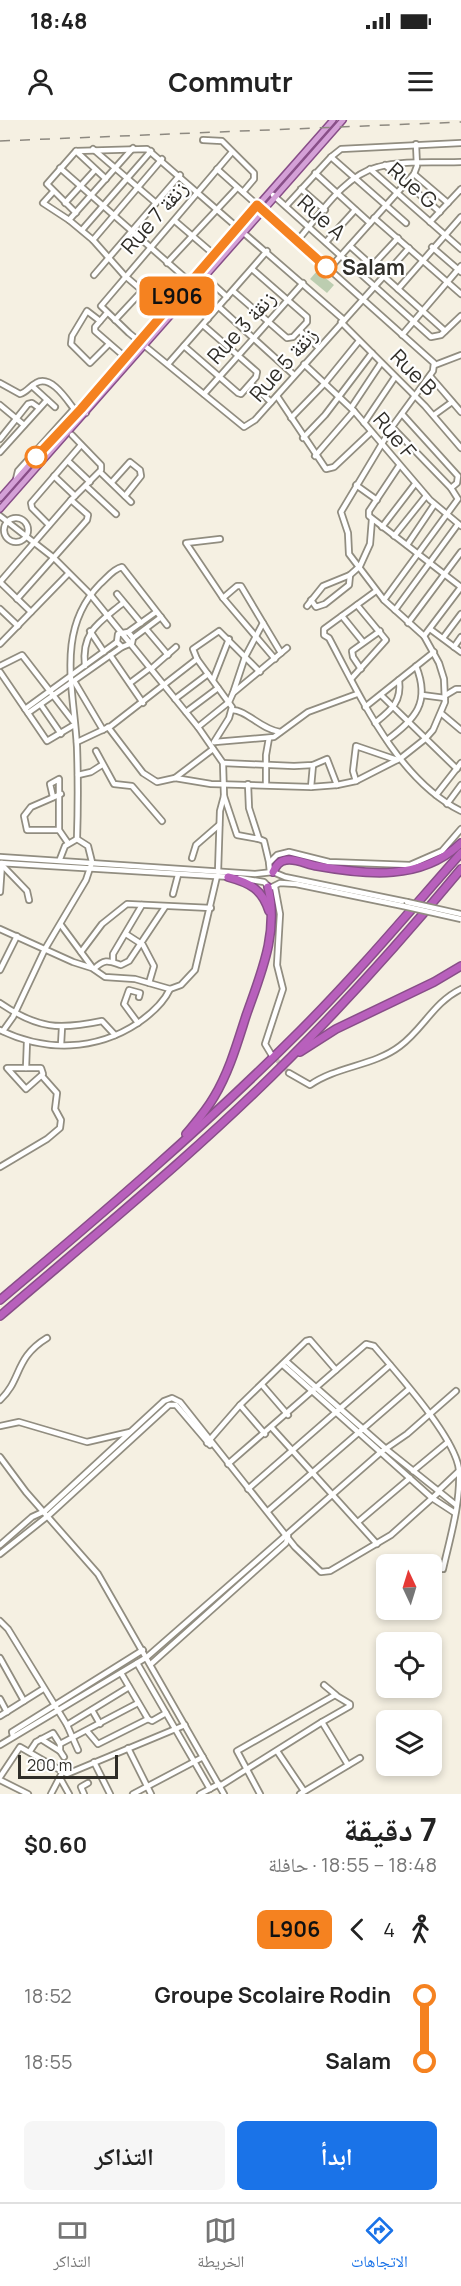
<!DOCTYPE html>
<html lang="ar">
<meta charset="utf-8">
<style>
body{margin:0;font-family:Manrope,"Noto Naskh Arabic",sans-serif;background:#f6f6f6;color:#222;direction:rtl;height:100vh;display:flex;flex-direction:column;font-size:22px;white-space:nowrap}
*{box-sizing:border-box;margin:0}
p{font-size:20px;color:#767676}
.icon{flex:none;width:33px;height:33px;fill:none;stroke:currentColor;stroke-width:2;stroke-linecap:round;stroke-linejoin:round}
.map{position:relative;height:1674px;overflow:hidden;direction:ltr}
.sheet{display:flex;flex-direction:column;background:#fff;flex:1}
.sheet>*{flex:none}
.badge{padding:0 12px;border-radius:9px;font-size:21px;line-height:39px}
.needle{width:39px;rotate:356deg}
.fabs{position:absolute;left:376px;top:1434px;display:grid;gap:12px}
.fabs a{display:grid;place-items:center;width:66px;height:66px;border-radius:9px;background:#fff;box-shadow:0 3px 9px #0003;font-size:30px}
.scale{position:absolute;left:18px;bottom:15px;width:100px;box-sizing:border-box;padding-left:6px;border:3px solid #2f2d28;border-top:0;font-size:16px;line-height:21px;white-space:nowrap;color:#2f2d28;-webkit-text-stroke:4px #fff;paint-order:stroke}
.map>.badge{position:absolute;translate:-50% -50%;box-shadow:0 0 0 3px #fff}
.legs{display:flex;align-items:center;gap:9px;height:66px;padding:0 24px;font-size:20px}
.legs p{margin-inline-start:auto}
.headline{display:flex;align-items:center;justify-content:space-between;height:102px;padding:0 24px}
h1{font-size:33px;font-weight:700;line-height:45px}
.cta{display:flex;gap:12px;margin-top:auto;padding:12px 24px}
.cta a{flex:1;height:69px;border-radius:9px;background:#1a73e8;color:#fff;font-size:24px;font-weight:700;line-height:69px;text-align:center}
.cta a+a{background:#f6f6f6;color:#222}
ul{padding:0 24px;list-style:none}
li{display:flex;align-items:center;gap:21px;height:66px;font-size:22px}
li i{display:grid;place-items:center;width:9px;height:100%;margin:0 8px;background:currentColor}
li i::after{content:'';width:15px;height:15px;margin:-8px;border:4px solid;border-radius:50%;background:#fff}
li p{margin-inline-start:auto}
li:first-child i{background:linear-gradient(#0000 50%,currentColor 0)}
li:last-child i{background:linear-gradient(currentColor 50%,#0000 0)}
.status{display:flex;justify-content:space-between;align-items:center;height:42px;padding:0 30px;background:#fff;direction:ltr}
.status svg{height:16px;fill:currentColor}
header{display:flex;justify-content:space-between;align-items:center;height:78px;padding:0 24px;background:#fff;font-size:27px;font-weight:700}
.tab-bar{display:flex;justify-content:space-around;align-items:center;height:84px;border-top:2px solid #e0e0e0;background:#fff;font-size:16px;color:#767676}
.tab-bar a{display:grid;justify-items:center;gap:3px}
.tab-bar .on{color:#1a73e8}
.map>svg:first-child{display:block}
.green{fill:#bccdb0}
.lines{fill:none;stroke-linecap:round;stroke-linejoin:round}
.minor-tunnel{stroke:#cdc9bd;stroke-width:4.5;stroke-dasharray:4.5 2;stroke-linecap:butt}
.minor-casing{stroke:#918d80;stroke-width:8}
.major-casing{stroke:#884e88;stroke-width:8}
.highway-casing{stroke:#884e88;stroke-width:10}
.minor{stroke:#fff;stroke-width:4.5}
.major{stroke:#d4a0d7;stroke-width:5}
.highway{stroke:#b860bc;stroke-width:7}
.rail{stroke:#8d8980;stroke-width:1.5;stroke-dasharray:10 10;stroke-linecap:butt}
.minor-bridge-casing{stroke:#918d80;stroke-width:8;stroke-linecap:butt}
.minor-bridge{stroke:#fff;stroke-width:4.5}
.line-1-casing{stroke:#fff;stroke-width:14}
.line-1{stroke:#f58220;stroke-width:9}
.stop-1-dot{fill:#fff;stroke:#f58220;stroke-width:3}
.labels{text-anchor:middle;dominant-baseline:central;stroke-width:4.5;stroke-linejoin:round;paint-order:stroke}
.street-label{font-size:21px;fill:#2f2d28;stroke:#fff}
.stop-label{font-size:21px;font-weight:bold;fill:#2f2d28;stroke:#fff;text-anchor:start}
</style>
<div class="status"><b>18:48</b><svg viewBox="0 0 49 12"><path d="M0 12V9h3v3zM5 12V6h3v6zM10 12V3h3v9zM15 12V0h3v12zM26 1h20v11H26zM47 4h2v5h-2z"/></svg></div>
<header><svg class="icon" aria-label="menu" viewBox="0 0 24 24"><path d="M4 6h16M4 12h16M4 18h16"/></svg>Commutr<svg class="icon" aria-label="person" viewBox="0 0 24 24"><circle cx="12" cy="8" r="4"/><path d="M4 21q1-7 8-7t8 7"/></svg></header>
<div class="map">
<svg width="461" height="1674" viewBox="0 0 461 1674">
<rect width="100%" height="100%" fill="#f5f0e2"/>
<!-- green -->
<path class="green" d="M317,151l17,14 -7,8 -17,-14z"/>
<g class="lines">
<!-- minor-tunnel -->
<path class="minor-tunnel" d="M272,935l17,18"/>
<defs>
<g id="minor">
<path d="M203,20l19,1 32,32v6l-11,13"/>
<path d="M93,29l63,54"/>
<path d="M76,31l30,28"/>
<path d="M232,32l-131,154 28,27 115,94 11,-7 154,-172"/>
<path d="M331,37l75,66"/>
<path d="M385,45l55,47"/>
<path d="M60,48l130,114"/>
<path d="M370,49l91,80"/>
<path d="M315,53l55,50"/>
<path d="M414,54l34,29"/>
<path d="M301,69l24,21"/>
<path d="M53,72l-10,11 26,17 24,20 31,35 41,35"/>
<path d="M273,75l158,142 10,-2 20,-19"/>
<path d="M65,83l30,-33"/>
<path d="M286,86l45,-49 10,-8 120,-6"/>
<path d="M76,93l-29,-29 29,-33 71,-2 197,171"/>
<path d="M374,98l87,76"/>
<path d="M69,100l64,-72"/>
<path d="M175,101l35,30"/>
<path d="M430,102l31,-33"/>
<path d="M82,110l69,-79"/>
<path d="M93,120l69,-81"/>
<path d="M297,121c22,-25 47,-66 81,-74 25,-7 57,-4 83,-5"/>
<path d="M326,122l29,-32"/>
<path d="M350,126l95,85"/>
<path d="M432,127l29,25"/>
<path d="M167,143l70,-75"/>
<path d="M372,146l26,-28"/>
<path d="M329,149l85,-95 3,-8 -1,-22"/>
<path d="M94,155l86,-100"/>
<path d="M203,155l24,22"/>
<path d="M398,169l63,-72"/>
<path d="M233,171l54,47 6,-1 14,-15v-5l-55,-48"/>
<path d="M185,176l23,23"/>
<path d="M219,187l75,68"/>
<path d="M107,193l-12,14v4l30,26"/>
<path d="M115,200l27,-29"/>
<path d="M100,201l-13,-10 -15,25 -1,8 19,19 19,-19"/>
<path d="M341,202l84,84 36,42"/>
<path d="M300,211l19,17"/>
<path d="M402,215l59,-69"/>
<path d="M184,226l54,47 3,1 15,-17 1,-5 -54,-47"/>
<path d="M168,244l99,-113"/>
<path d="M304,244l50,47 76,89 31,26"/>
<path d="M435,245l26,-10"/>
<path d="M430,256l31,36"/>
<path d="M0,263l20,11c7,-2 10,-8 16,-11 15,-9 31,17 38,26"/>
<path d="M251,264l20,18"/>
<path d="M32,266l23,21"/>
<path d="M204,274l99,-111"/>
<path d="M277,276l49,73 8,-2 37,-35"/>
<path d="M0,285l24,20"/>
<path d="M351,288l30,-45"/>
<path d="M402,294l56,62 -1,7 -6,5"/>
<path d="M434,295l18,-13"/>
<path d="M291,298l34,-35 34,-42"/>
<path d="M364,303l31,-46"/>
<path d="M303,318l22,-23 47,-62"/>
<path d="M0,319l28,-35 4,-1 7,5"/>
<path d="M0,332l47,-52"/>
<path d="M315,336l39,-45"/>
<path d="M68,341l22,21"/>
<path d="M399,346l-30,45v5l92,71 -37,49"/>
<path d="M100,352l31,30"/>
<path d="M54,356l21,20"/>
<path d="M16,359l2,-8 56,-62 4,-1 8,5"/>
<path d="M112,362l18,-20 10,8 1,6 -16,20"/>
<path d="M356,365l21,15"/>
<path d="M86,366l30,28"/>
<path d="M0,396l54,42 36,36 108,133 25,36 1,33 -4,15 -2,61"/>
<circle cx="16" cy="410" r="12"/>
<path d="M49,405l-17,-17 -1,-5 50,-58"/>
<path d="M382,407l33,-43"/>
<path d="M394,416l32,-40"/>
<path d="M220,419l-34,4 37,55 52,61"/>
<path d="M407,425l27,-40"/>
<path d="M0,462l71,-82 30,-30v-5l-29,-30"/>
<path d="M0,462l31,30"/>
<path d="M376,471l-52,38v6l5,3c32,60 69,142 132,173"/>
<path d="M117,474l24,29"/>
<path d="M223,478l14,-12h4l40,67"/>
<path d="M17,479l70,-79 1,-5 -17,-15"/>
<path d="M311,480l5,7 9,-3 24,-19 1,-10"/>
<path d="M384,480l74,-101 -7,-11 -59,-61"/>
<path d="M307,486l16,-20 27,-11 10,-9 10,-22 2,-25"/>
<path d="M0,489l18,17"/>
<path d="M395,490l63,-86"/>
<path d="M342,496l21,26"/>
<path d="M408,503l53,-71"/>
<path d="M146,509l22,26"/>
<path d="M430,509l31,23"/>
<path d="M90,511l14,21"/>
<path d="M128,512l5,6 -1,5 -10,4 -5,-5 1,-8 10,-2 28,-20"/>
<path d="M133,518l28,-21"/>
<path d="M443,518l18,-24"/>
<path d="M0,524l68,-70"/>
<path d="M454,527l7,-10"/>
<path d="M110,535l33,48"/>
<path d="M0,546l22,-11 51,66"/>
<path d="M85,546c-4,-35 15,-44 38,-63"/>
<path d="M151,549l25,-22"/>
<path d="M361,549l-8,-12 -1,-6 28,-20"/>
<path d="M0,552l47,69 27,-16"/>
<path d="M351,559l35,-39 -29,-35"/>
<path d="M213,560l16,-41"/>
<path d="M74,561l29,49"/>
<path d="M130,563l20,-15"/>
<path d="M233,573l12,-36 18,-34"/>
<path d="M381,575l76,74"/>
<path d="M422,575l23,3"/>
<path d="M446,575l10,-6h5"/>
<path d="M175,579l33,-25"/>
<path d="M41,585l20,29"/>
<path d="M365,587l69,-55"/>
<path d="M25,589l92,-67"/>
<path d="M232,590c15,0 28,19 48,22"/>
<path d="M186,592l32,-24"/>
<path d="M28,593l94,-66"/>
<path d="M442,594l19,16"/>
<path d="M375,603c16,-13 27,-21 24,-43"/>
<path d="M108,607l35,46 14,9 18,-4 36,6 100,3 26,-2 19,-4 45,-23 24,-19 8,-9 12,-28 -1,-23 -5,-16 -15,-27 -40,-36 -35,-46 -1,-21 -7,-21 51,-85 41,-56 1,-8 -217,-194"/>
<path d="M198,607l31,-25 4,-9 54,-45"/>
<path d="M387,620c28,-21 44,-37 29,-74"/>
<path d="M77,622l34,-16 86,-67"/>
<path d="M214,622l15,-24 3,-11 -35,-48 -4,-10 26,-18 41,41"/>
<path d="M215,622l59,-5 34,-25 49,-18"/>
<path d="M96,631l18,33 18,2 30,35"/>
<path d="M223,643l71,3 19,-1 14,-6 10,26"/>
<path d="M78,655l13,-3 11,-7"/>
<path d="M175,658l38,-29"/>
<path d="M356,661l-3,-10 3,-25 41,14"/>
<path d="M266,664v-29l3,-17"/>
<path d="M311,667l2,-22"/>
<path d="M436,675l25,-32"/>
<path d="M224,676l13,39 22,4 -10,-31 -1,-24"/>
<path d="M53,677l-3,-13 9,-5v51l9,13"/>
<path d="M447,684l14,-19"/>
<path d="M59,710h-32l-3,-14 7,-9 30,-13"/>
<path d="M77,719c1,-31 1,-62 0,-92 -3,-57 -22,-117 23,-163 7,-6 13,-15 22,-17l45,58"/>
<path d="M259,719l5,2 5,21"/>
<path d="M0,737l255,17 18,-2 12,5 122,25"/>
<path d="M192,738l4,-13 23,-20"/>
<path d="M0,743l231,14"/>
<path d="M2,745l25,26 2,9"/>
<path d="M270,752l-1,-9 8,-8 12,-3 40,10 81,3 32,-14 19,-22"/>
<path d="M239,758l25,4 6,6 10,-5 16,1 107,22"/>
<path d="M0,772l2,-29"/>
<path d="M173,774l5,-19"/>
<path d="M61,805l31,42"/>
<path d="M0,809l73,33 19,6 13,9 30,2 35,10"/>
<path d="M126,814l17,11 11,21 -5,17"/>
<path d="M81,832l21,-28 25,-20 84,4"/>
<path d="M113,841v-7l29,-49"/>
<path d="M94,849c11,-11 15,-8 27,-4l8,-4 36,-54"/>
<path d="M0,850l17,-34"/>
<path d="M0,883c38,26 59,27 102,18l13,14"/>
<path d="M138,903l-14,-19 5,-14 11,3 -1,4"/>
<path d="M0,910c45,22 96,21 138,-7 13,-9 25,-19 32,-34l11,-4 14,-15 22,-94"/>
<path d="M3,911l10,-14 32,-68 41,-69 6,-18 -4,-16 -11,-7 -12,7 -5,13"/>
<path d="M61,925l1,-18"/>
<path d="M271,934l-6,-10 18,-55 -6,-24 3,-51 -5,-27"/>
<path d="M7,948h34l2,6 -17,15z"/>
<path d="M26,948l1,-27"/>
<path d="M289,953l21,12c27,-19 64,-19 90,-39 23,-17 34,-44 61,-57"/>
<path d="M0,1047l47,-28 13,-11 1,-8 -6,-11 2,-16 -15,-17"/>
<path d="M286,1241l100,88 70,56"/>
<path d="M283,1245l149,133 23,15"/>
<path d="M336,1250l30,-26 8,2c22,26 82,92 85,124 2,32 -9,68 -16,99"/>
<path d="M263,1266l25,29"/>
<path d="M0,1280c22,-20 14,-42 47,-62"/>
<path d="M240,1285l25,29"/>
<path d="M0,1306l19,-4 68,20 43,-10"/>
<path d="M272,1308l105,116"/>
<path d="M207,1323l33,-38 66,-64 4,-1 26,30 -108,94"/>
<path d="M0,1337l26,35 72,82 126,220"/>
<path d="M413,1351l35,-29"/>
<path d="M248,1369l142,-124"/>
<path d="M438,1371l21,-20"/>
<path d="M268,1391l141,-122"/>
<path d="M358,1402l52,-44"/>
<path d="M0,1425l32,-28 13,-6 119,-110 8,-3 8,4 115,145 26,25 9,-1 61,-36 48,-43"/>
<path d="M0,1434l49,-39 120,-110h7l34,40"/>
<path d="M0,1501l8,8 59,96 11,25"/>
<path d="M0,1538l24,43"/>
<path d="M151,1544l135,-121 2,-7"/>
<path d="M121,1553l27,46"/>
<path d="M324,1565l12,10"/>
<path d="M0,1579l7,13"/>
<path d="M92,1590l8,14"/>
<path d="M166,1593l44,76"/>
<path d="M0,1596l43,-27"/>
<path d="M67,1605l62,-38"/>
<path d="M87,1611l11,13 50,-25 4,2 14,-8 -29,-50"/>
<path d="M13,1616l-1,-4 131,-82"/>
<path d="M41,1619l19,12"/>
<path d="M60,1624l78,-41"/>
<path d="M0,1625l147,-88 234,-205 26,-18 49,-43"/>
<path d="M128,1628l23,46"/>
<path d="M30,1631l6,-9 17,-9 7,11v7l4,6"/>
<path d="M277,1631l27,40"/>
<path d="M94,1642l16,32"/>
<path d="M0,1657l20,-30 47,27 118,-49"/>
<path d="M60,1658l9,16"/>
<path d="M0,1660l28,14"/>
<path d="M220,1666l102,-64 26,43"/>
<path d="M51,1674l11,-21"/>
<path d="M84,1674l-3,-7 7,-4"/>
<path d="M133,1674l70,-37"/>
<path d="M200,1674l19,-10"/>
<path d="M260,1674l-23,-43 98,-56 15,9v2l-28,16"/>
<path d="M300,1674l60,-36"/>
</g>
<g id="major">
<path d="M0,378l333,-378"/>
<path d="M0,389l343,-389"/>
</g>
<g id="highway">
<path d="M273,752c3,-6 6,-11 13,-12 10,-2 22,5 31,6 50,9 105,15 144,-23"/>
<path d="M228,757c22,6 34,12 41,34"/>
<path d="M300,932l36,-23 98,-47 27,-16"/>
<path d="M186,1014c10,-12 20,-23 28,-37 15,-25 23,-53 32,-81 15,-43 33,-83 22,-129"/>
<path d="M0,1180c102,-86 205,-174 300,-269 57,-57 108,-118 161,-178"/>
<path d="M0,1196c98,-84 200,-167 291,-259 60,-60 116,-123 170,-188"/>
</g>
</defs>
<!-- minor casing -->
<use href="#minor" class="minor-casing"/>
<!-- major casing -->
<use href="#major" class="major-casing"/>
<!-- highway casing -->
<use href="#highway" class="highway-casing"/>
<!-- minor -->
<use href="#minor" class="minor"/>
<!-- major -->
<use href="#major" class="major"/>
<!-- highway -->
<use href="#highway" class="highway"/>
<!-- rail -->
<path class="rail" d="M0,21l461,-19"/>
<defs>
<g id="minor-bridge">
<path d="M407,782l54,12"/>
<path d="M403,786l58,13"/>
</g>
</defs>
<!-- minor-bridge casing -->
<use href="#minor-bridge" class="minor-bridge-casing"/>
<!-- minor-bridge -->
<use href="#minor-bridge" class="minor-bridge"/>
</g>
<g class="lines">
<defs>
<path id="line-1" d="M36,337l45,-48 176,-204 69,62"/>
</defs>
<!-- line-1 casing -->
<use href="#line-1" class="line-1-casing"/>
<!-- line-1 -->
<use href="#line-1" class="line-1"/>
</g>
<!-- markers -->
<g class="stop-1-dot">
<circle cx="326" cy="147" r="10"/>
<circle cx="36" cy="337" r="10"/>
</g>
<g class="labels">
<!-- street labels -->
<g class="street-label">
<text transform="translate(413 65) rotate(41)">Rue G</text>
<text transform="translate(154 97) rotate(-49)">Rue 7 زنقة</text>
<text transform="translate(322 97) rotate(42)">Rue A</text>
<text transform="translate(241 207) rotate(-48)">Rue 3 زنقة</text>
<text transform="translate(283 244) rotate(-49)">Rue 5 زنقة</text>
<text transform="translate(414 252) rotate(45)">Rue B</text>
<text transform="translate(395 315) rotate(50)">Rue F</text>
</g>
<!-- stop labels -->
<g class="stop-label">
<text x="342" y="147">Salam</text>
</g>
</g>
</svg>
<div class="fabs">
<a><svg class="needle" viewBox="-14 -14 28 28"><path d="M0-13l5 13h-10z" fill="#e53935"/><path d="M0 13l5-13h-10z" fill="#767676"/></svg></a>
<a><svg class="icon" aria-label="locate" viewBox="0 0 24 24"><circle cx="12" cy="12" r="6"/><path d="M12 2v4M12 18v4M2 12h4M18 12h4"/></svg></a>
<a><svg class="icon" aria-label="layers" viewBox="0 0 24 24"><path d="M12 4l9 5-9 5-9-5zM3 14l9 5 9-5"/></svg></a>
</div>
<div class="scale">200 m</div>
<b class="badge" style="left:177px;top:176px;background:#f58220;color:#111">L906</b>
</div>
<section class="sheet">
<div class="headline"><div><h1>7 دقيقة</h1><p>18:48 – 18:55 · حافلة</p></div><b>$0.60</b></div>
<div class="legs"><svg class="icon" aria-label="walk" viewBox="0 0 24 24"><circle cx="13" cy="4" r="2"/><path d="M13 8l-2 6 4 7M11 14l-3 7M7 12l3-4h3l4 4"/></svg>4<svg class="icon" aria-label="back" viewBox="0 0 24 24"><path d="M15 5l-7 7 7 7"/></svg><b class="badge" style="background:#f58220;color:#111">L906</b></div>
<ul>
<li><i style="color:#f58220"></i><b>Groupe Scolaire Rodin</b><p>18:52</p></li>
<li><i style="color:#f58220"></i><b>Salam</b><p>18:55</p></li>
</ul>
<div class="cta"><a>ابدأ</a><a>التذاكر</a></div>
</section>
<nav class="tab-bar">
<a class="on"><svg class="icon" aria-label="directions" viewBox="0 0 24 24"><path d="M12 3l9 9-9 9-9-9zM9 14v-3h6M13 9l2 2-2 2"/></svg>الاتجاهات</a>
<a><svg class="icon" aria-label="map" viewBox="0 0 24 24"><path d="M3 6l6-2 6 2 6-2v14l-6 2-6-2-6 2zM9 4v14M15 6v14"/></svg>الخريطة</a>
<a><svg class="icon" aria-label="tickets" viewBox="0 0 24 24"><path d="M3 7h18v10H3zM15 7v10"/></svg>التذاكر</a>
</nav>
